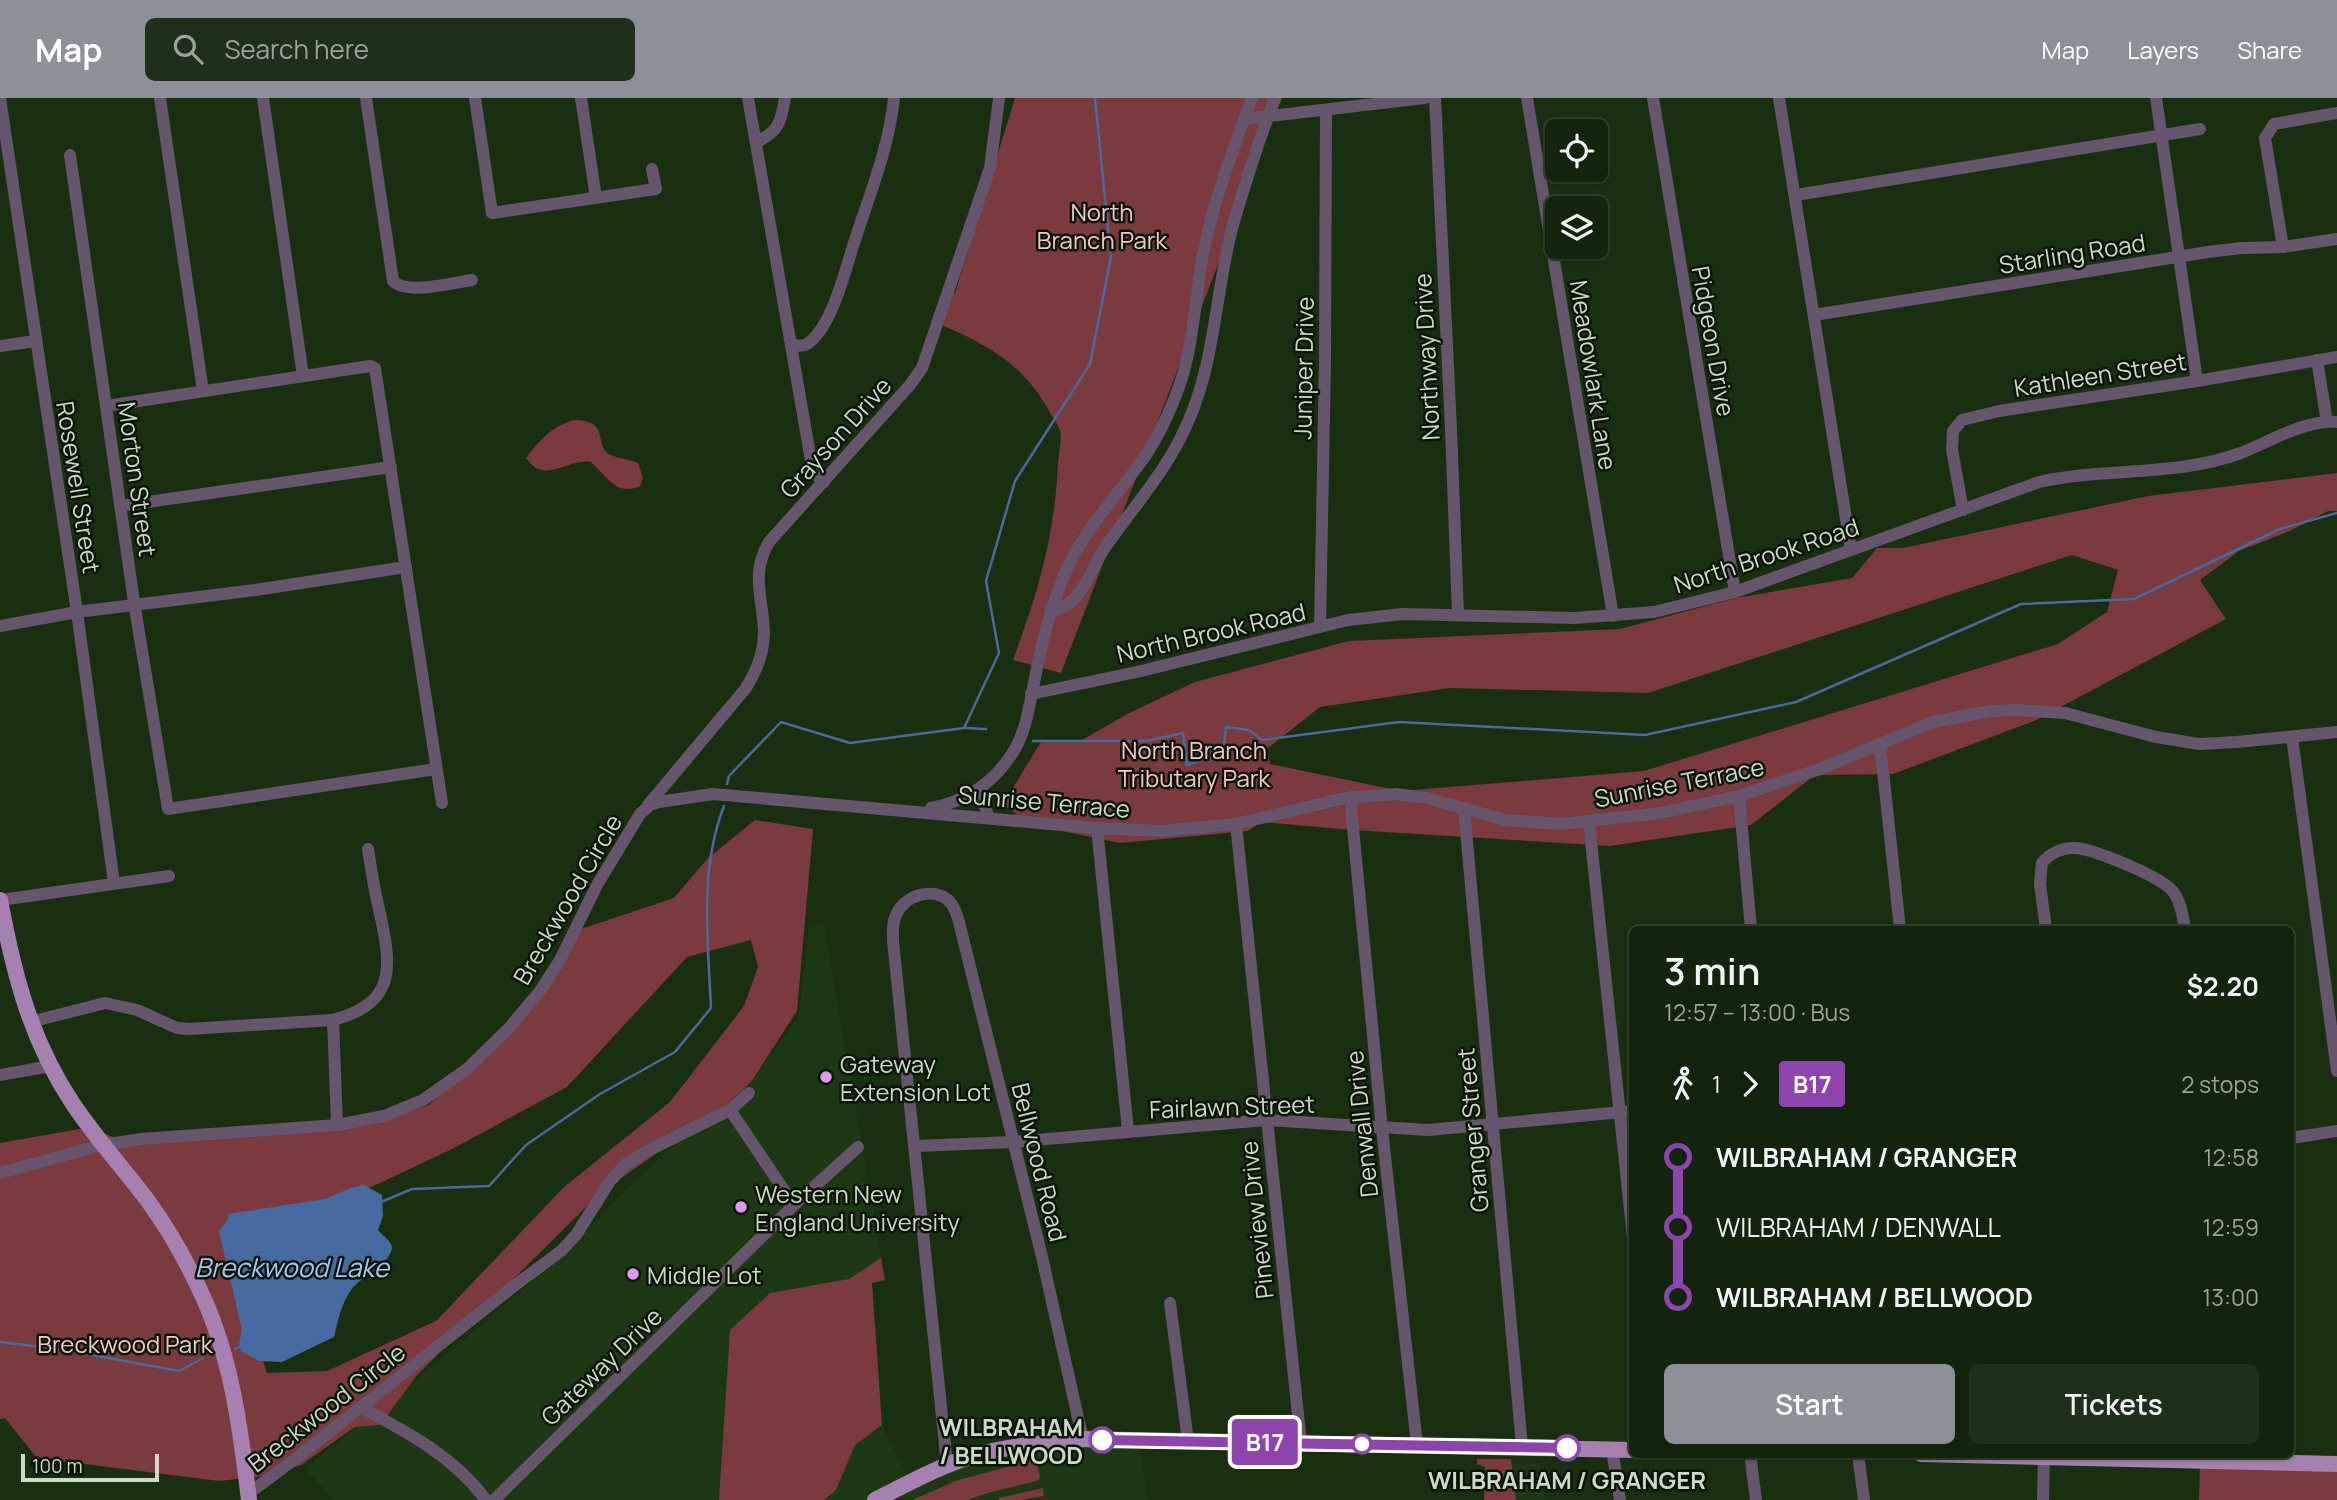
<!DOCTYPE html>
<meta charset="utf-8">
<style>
body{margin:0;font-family:Manrope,sans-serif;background:#1f301a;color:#f1f3f6;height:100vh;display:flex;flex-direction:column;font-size:26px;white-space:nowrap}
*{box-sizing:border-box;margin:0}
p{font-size:23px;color:#9ca49d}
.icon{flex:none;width:38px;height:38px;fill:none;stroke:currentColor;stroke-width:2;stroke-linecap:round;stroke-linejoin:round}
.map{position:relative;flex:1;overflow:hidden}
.details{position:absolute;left:1629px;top:828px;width:665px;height:532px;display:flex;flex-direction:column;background:#12240c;border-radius:10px;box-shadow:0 2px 5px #0004,0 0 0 2px #31412d}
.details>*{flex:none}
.badge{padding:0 14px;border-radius:5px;font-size:24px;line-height:46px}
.fabs{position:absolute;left:1545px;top:21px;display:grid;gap:14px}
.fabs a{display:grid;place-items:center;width:63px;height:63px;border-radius:10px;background:#12240c;box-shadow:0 2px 5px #0004,0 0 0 2px #31412d;font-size:35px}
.scale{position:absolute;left:21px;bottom:18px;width:138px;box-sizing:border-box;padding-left:7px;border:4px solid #cbdac7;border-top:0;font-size:19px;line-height:24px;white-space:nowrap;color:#cbdac7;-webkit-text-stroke:5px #0b1507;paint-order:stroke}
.map>.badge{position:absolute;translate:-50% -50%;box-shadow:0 0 0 4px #fff}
.legs{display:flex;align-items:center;gap:10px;height:77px;padding:0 35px;font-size:23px}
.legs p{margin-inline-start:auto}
.head{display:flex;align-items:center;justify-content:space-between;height:119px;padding:0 35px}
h1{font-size:38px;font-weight:600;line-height:52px}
.button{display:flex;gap:14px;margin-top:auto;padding:14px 35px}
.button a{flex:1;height:80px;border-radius:10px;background:#8c9099;color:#fff;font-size:28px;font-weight:600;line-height:80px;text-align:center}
.button a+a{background:#1f301a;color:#f1f3f6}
ul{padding:0 35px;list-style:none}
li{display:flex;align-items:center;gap:24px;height:70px;font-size:26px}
li i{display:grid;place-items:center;width:10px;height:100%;margin:0 9px;background:currentColor}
li i::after{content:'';width:18px;height:18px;margin:-9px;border:5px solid;border-radius:50%;background:#12240c}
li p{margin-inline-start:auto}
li:first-child i{background:linear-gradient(#0000 50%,currentColor 0)}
li:last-child i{background:linear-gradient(currentColor 50%,#0000 0)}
header{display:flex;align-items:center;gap:42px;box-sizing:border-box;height:98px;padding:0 35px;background:#8c9099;color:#fff}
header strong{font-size:33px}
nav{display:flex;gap:38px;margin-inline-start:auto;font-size:24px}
.search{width:490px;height:63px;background:#1f301a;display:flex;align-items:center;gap:18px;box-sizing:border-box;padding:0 24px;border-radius:10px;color:#9ca49d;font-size:26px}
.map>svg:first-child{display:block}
.built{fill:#1d3913}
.green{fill:#7a3a3e;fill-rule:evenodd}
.water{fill:#476aa0}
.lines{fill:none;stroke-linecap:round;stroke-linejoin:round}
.stream{stroke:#476aa0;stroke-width:2.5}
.minor{stroke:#67556d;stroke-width:12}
.major{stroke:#a580b0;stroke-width:16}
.line-1-casing{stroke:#fff;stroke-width:16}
.line-1{stroke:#8e44ad;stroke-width:10}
.poi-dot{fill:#de98f2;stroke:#0b1507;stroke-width:2.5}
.stop-1-dot{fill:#fff;stroke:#8e44ad;stroke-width:3.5}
.labels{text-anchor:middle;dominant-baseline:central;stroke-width:5;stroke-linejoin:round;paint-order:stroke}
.park-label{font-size:24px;fill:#f2c6c6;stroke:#0b1507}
.street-label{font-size:24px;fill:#cbdac7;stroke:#0b1507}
.poi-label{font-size:24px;fill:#cbdac7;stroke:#0b1507;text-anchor:start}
.stop-label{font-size:24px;font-weight:bold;fill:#cbdac7;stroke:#0b1507;text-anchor:end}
.water-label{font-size:26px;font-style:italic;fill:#a7c6f5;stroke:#0b1507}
</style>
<header>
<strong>Map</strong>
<div class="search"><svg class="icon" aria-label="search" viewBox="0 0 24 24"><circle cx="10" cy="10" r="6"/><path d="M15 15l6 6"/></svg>Search here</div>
<nav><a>Map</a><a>Layers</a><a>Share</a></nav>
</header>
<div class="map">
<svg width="2337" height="1402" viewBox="0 0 2337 1402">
<rect width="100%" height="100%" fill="#183010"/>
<!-- built -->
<g class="built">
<path d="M824,826l61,356 -13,3 10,142 31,62 40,-17 51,-14 43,-6 39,-3 54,2 8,51h-814l-29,-32 117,-93 120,-102 119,-117 90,-74 48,-66 10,-90z"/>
<path d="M1512,1366h28l5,36h-29z"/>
</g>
<!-- green -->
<g class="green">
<path d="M1015,0h267l-221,575 -48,-13c25,-68 42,-124 45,-198 1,-9 4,-23 2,-32 -2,-6 -8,-13 -11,-19 -27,-50 -66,-68 -116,-90l12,-29 10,1z"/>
<path d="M573,322c39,0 19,25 38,35 8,4 19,4 27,8l5,15 -3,8c-24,11 -33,-10 -49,-24 -24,-4 -45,24 -65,-4 13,-18 26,-31 47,-38z"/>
<path d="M2337,375v38h-9l-38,20 -51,20 -39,29 26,39 -192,102 -141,53 -78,1 -64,50 -141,21 -258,-16 -91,-8 -13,9 -128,12 -91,-19 -26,-20 38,-62 39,-1 51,-29 64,-30 154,-41 271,-12 116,-31 116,-20 25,-30h26l245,-52zM2072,457l46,15 -11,42 -49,32 -414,127 -243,20 -131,-27 -3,-15 53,-42 130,-19 198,5z"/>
<path d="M755,722l58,9 -16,182 -46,71 -26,24 -124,86 -183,182 -38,51 -25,2 -54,38 -36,11 -46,5 -182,-23 -32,-40 -5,1v-276l91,-16 28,13 250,-16 60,-19 92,-93 54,-81 99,-33 34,-40zM751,842l7,27 -14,39 -74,96 -106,85 -128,134 -109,50 -60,2 -25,-77 11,-53 201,-95 113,-61 120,-130z"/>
<path d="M881,1160l4,22 -13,3 10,142 -27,20 -19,45 -12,10h-105l11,-170 40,-37 79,-14z"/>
<path d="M1036,1359l4,21 -3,3 -46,11 -24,8h-55l46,-20 57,-15 1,-4z"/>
<path d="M1477,1361h34l5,41h-32l1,-33 -8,-3z"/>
<path d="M2200,1367l137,4v31h-138z"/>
<path d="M1043,1390l1,8 -23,4h-22v-2z"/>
</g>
<!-- water -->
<path class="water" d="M364,1087l18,10 1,21 -5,14c4,5 13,11 14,17 0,16 -32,30 -41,43 -10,14 -13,31 -17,47l-52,25 -23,-1 -18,-10 -2,-7 3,-14 -23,-99 9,-12v-5l97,-15 28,-12z"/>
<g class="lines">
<!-- stream -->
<g class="stream">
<path d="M965,630l21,1"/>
<path d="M1033,643h114l36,-8 4,32 36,-12 3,-26 23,3 13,10 137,-18 246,13 151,-33 225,-98 113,-5 146,-70 57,-16"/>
<path d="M727,686l2,-8 52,-54 69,21 114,-15 35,-75 -13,-72 29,-100 75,-117 21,-107 -16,-159"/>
<path d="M381,1104l31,-13 77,-3 37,-41 74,-51 75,-42 36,-44c-3,-67 -12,-138 13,-202"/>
<path d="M0,1244l59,7 120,22 24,-13"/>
<path d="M235,1251l7,-3"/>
</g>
<!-- minor -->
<g class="minor">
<path d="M0,0l77,514 37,271"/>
<path d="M160,0l43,293"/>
<path d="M263,0l40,278"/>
<path d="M366,0l27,183c13,14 60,2 79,-1"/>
<path d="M475,0l17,115 164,-24 -4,-20"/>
<path d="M581,0l15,100"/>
<path d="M748,0l65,374 11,10"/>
<path d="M1435,0l16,331 7,186"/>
<path d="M1527,0l86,518"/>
<path d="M1653,0l82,494"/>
<path d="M1779,0l72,452"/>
<path d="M2156,0l41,283"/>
<path d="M1244,21l181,-21"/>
<path d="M757,44c22,-11 24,-20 28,-44"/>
<path d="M70,57l64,447 34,207 268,-40"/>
<path d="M1796,97l404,-66"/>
<path d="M2283,149l-18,-109 9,-14 63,-11"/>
<path d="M1814,217l394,-63 34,-4 41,-1 54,-8"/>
<path d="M791,247c7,1 14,2 20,-4 22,-19 34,-70 43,-98 15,-47 35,-95 40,-145"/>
<path d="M0,248l35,-5"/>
<path d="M2317,262l10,62"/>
<path d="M106,308l264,-40 5,2 67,435"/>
<path d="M120,408l271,-39"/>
<path d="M1963,412l-11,-60 1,-19 9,-11 37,-9 198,-30 140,-24"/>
<path d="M1050,515c36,-12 37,-39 56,-67 29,-41 62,-77 82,-124 24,-54 27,-114 39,-171 4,-24 13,-49 20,-72 9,-27 17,-55 28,-81"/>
<path d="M0,528l77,-14 178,-22 151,-23"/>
<path d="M1320,529l5,-265 1,-252"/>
<path d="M1031,596l106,-22 211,-52 55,-6 171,4 80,-6 81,-20 304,-110c67,-15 136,-5 202,-29 30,-12 63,-33 96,-31"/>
<path d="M2292,639l45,334"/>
<path d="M1880,645l20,186"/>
<path d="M979,692l10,28"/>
<path d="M1739,698l12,133"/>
<path d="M1350,699l32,332 35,316"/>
<path d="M648,707l98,-117c10,-16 18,-36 18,-56 -1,-34 -14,-58 5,-90l141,-157 12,-17 68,-200 9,-70"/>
<path d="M931,710c37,-7 65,-27 84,-59 12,-21 15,-48 20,-71 7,-37 16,-73 31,-107 18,-40 47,-71 72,-105 19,-25 33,-56 43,-85 13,-41 14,-84 22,-126 10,-54 30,-105 49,-157"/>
<path d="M1464,711l58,637"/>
<path d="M1589,724l44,416"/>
<path d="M1236,726l65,619"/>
<path d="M1097,730l31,303"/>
<path d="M0,802l169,-24"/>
<path d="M2046,831l-6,-45 2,-21c8,-10 21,-16 34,-15 19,2 88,29 98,45 7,10 9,24 11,36"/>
<path d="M333,922l4,105"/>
<path d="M30,924l75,-19 32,7 40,18 12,1 144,-9c66,-17 58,-56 46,-111 -5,-20 -8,-40 -11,-60"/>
<path d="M0,977l51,-9"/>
<path d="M730,1012l64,95"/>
<path d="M2291,1040l46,-7"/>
<path d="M916,1048l97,-4 253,-22 162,10 205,-19"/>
<path d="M0,1075l102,-28 39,-6 196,-14 47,-9 39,-16 44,-31 42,-41 31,-37 20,-31 37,-75 43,-71 10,-9 9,-3 54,-8 382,34 66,3 75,-7 109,-26 51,-4 31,4 78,22 55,4 100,-11 79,-17 81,-27 113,-47 57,-11 28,-1 47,3 91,24 43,7 38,-2 100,-10"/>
<path d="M1170,1205l18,138"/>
<path d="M362,1310c47,25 92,49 124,92"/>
<path d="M1612,1351l8,51"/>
<path d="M1750,1356l6,46"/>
<path d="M1858,1356l6,46"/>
<path d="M947,1367l-54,-524c0,-10 -1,-19 4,-28 8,-18 38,-27 53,-11 5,5 7,13 9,20l83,335 41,183"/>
<path d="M248,1396l51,-38 215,-170 47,-35 15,-16 34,-54 16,-17 23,-14 81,-40 19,-17"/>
<path d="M494,1402l300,-295 64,-58"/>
<path d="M2043,1402l1,-43"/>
</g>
<!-- major -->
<g class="major">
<path d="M0,802c14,75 30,139 73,204 23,34 50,64 75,97 19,26 35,54 49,83 34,68 43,141 52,216"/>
<path d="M1921,1356l416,10"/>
<path d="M875,1402c32,-16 64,-34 98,-44 35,-10 71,-13 107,-17l553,11"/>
</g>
</g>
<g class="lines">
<defs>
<path id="line-1" d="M1102,1342l465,8"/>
</defs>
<!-- line-1 casing -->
<use href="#line-1" class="line-1-casing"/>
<!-- line-1 -->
<use href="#line-1" class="line-1"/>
</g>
<!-- markers -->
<g class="poi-dot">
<circle cx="826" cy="979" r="7"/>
<circle cx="741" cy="1109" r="7"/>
<circle cx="633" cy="1176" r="7"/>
</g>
<g class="stop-1-dot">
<circle cx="1102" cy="1342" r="12"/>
<circle cx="1362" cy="1346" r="9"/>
<circle cx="1567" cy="1350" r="12"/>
</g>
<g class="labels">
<!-- park labels -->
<g class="park-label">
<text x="1102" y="113">North<tspan x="1102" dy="28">Branch Park</tspan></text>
<text x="1194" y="651">North Branch<tspan x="1194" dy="28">Tributary Park</tspan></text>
<text x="125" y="1245">Breckwood Park</text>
</g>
<!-- street labels -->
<g class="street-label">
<text transform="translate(2072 155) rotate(-9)">Starling Road</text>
<text transform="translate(1714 243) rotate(80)">Pidgeon Drive</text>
<text transform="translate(1426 259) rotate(-93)">Northway Drive</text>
<text transform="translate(1303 270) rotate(-89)">Juniper Drive</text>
<text transform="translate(2100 276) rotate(-9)">Kathleen Street</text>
<text transform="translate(1594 277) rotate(81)">Meadowlark Lane</text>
<text transform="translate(835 339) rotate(-48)">Grayson Drive</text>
<text transform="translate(138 381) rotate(82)">Morton Street</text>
<text transform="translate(79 389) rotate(81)">Rosewell Street</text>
<text transform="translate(1766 457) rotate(-18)">North Brook Road</text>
<text transform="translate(1211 534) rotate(-13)">North Brook Road</text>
<text transform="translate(1679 684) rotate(-11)">Sunrise Terrace</text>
<text transform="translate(1044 703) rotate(5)">Sunrise Terrace</text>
<text transform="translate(567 801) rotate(-60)">Breckwood Circle</text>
<text transform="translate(1232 1008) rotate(-2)">Fairlawn Street</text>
<text transform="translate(1361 1026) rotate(-96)">Denwall Drive</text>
<text transform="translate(1472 1032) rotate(-95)">Granger Street</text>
<text transform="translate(1040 1064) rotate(76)">Bellwood Road</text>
<text transform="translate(1256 1122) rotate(-96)">Pineview Drive</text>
<text transform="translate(601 1268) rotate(-44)">Gateway Drive</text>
<text transform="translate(326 1309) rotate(-38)">Breckwood Circle</text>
</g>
<!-- poi labels -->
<g class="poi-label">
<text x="840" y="965">Gateway<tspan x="840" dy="28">Extension Lot</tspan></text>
<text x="755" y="1095">Western New<tspan x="755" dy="28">England University</tspan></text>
<text x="647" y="1176">Middle Lot</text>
</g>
<!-- stop labels -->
<g class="stop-label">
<text x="1083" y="1328">WILBRAHAM<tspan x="1083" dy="28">/ BELLWOOD</tspan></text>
<text x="1567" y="1381" text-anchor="middle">WILBRAHAM / GRANGER</text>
</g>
<!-- water labels -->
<g class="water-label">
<text x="292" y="1169">Breckwood Lake</text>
</g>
</g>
</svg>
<div class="fabs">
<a><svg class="icon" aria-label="locate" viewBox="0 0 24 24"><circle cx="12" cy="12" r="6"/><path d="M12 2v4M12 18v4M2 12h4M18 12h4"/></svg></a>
<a><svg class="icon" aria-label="layers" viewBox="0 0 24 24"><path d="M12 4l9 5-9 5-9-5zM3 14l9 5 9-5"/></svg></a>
</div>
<div class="scale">100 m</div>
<b class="badge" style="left:1265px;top:1344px;background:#8e44ad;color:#fff">B17</b>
<section class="details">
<div class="head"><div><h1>3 min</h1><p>12:57 – 13:00 · Bus</p></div><b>$2.20</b></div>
<div class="legs"><svg class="icon" aria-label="walk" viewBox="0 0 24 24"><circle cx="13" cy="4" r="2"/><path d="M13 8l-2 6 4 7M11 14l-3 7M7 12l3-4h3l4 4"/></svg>1<svg class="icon" aria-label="forward" viewBox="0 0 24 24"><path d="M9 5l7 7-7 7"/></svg><b class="badge" style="background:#8e44ad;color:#fff">B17</b><p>2 stops</p></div>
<ul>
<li><i style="color:#8e44ad"></i><b>WILBRAHAM / GRANGER</b><p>12:58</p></li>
<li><i style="color:#8e44ad"></i><span>WILBRAHAM / DENWALL</span><p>12:59</p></li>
<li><i style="color:#8e44ad"></i><b>WILBRAHAM / BELLWOOD</b><p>13:00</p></li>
</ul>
<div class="button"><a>Start</a><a>Tickets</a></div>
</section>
</div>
